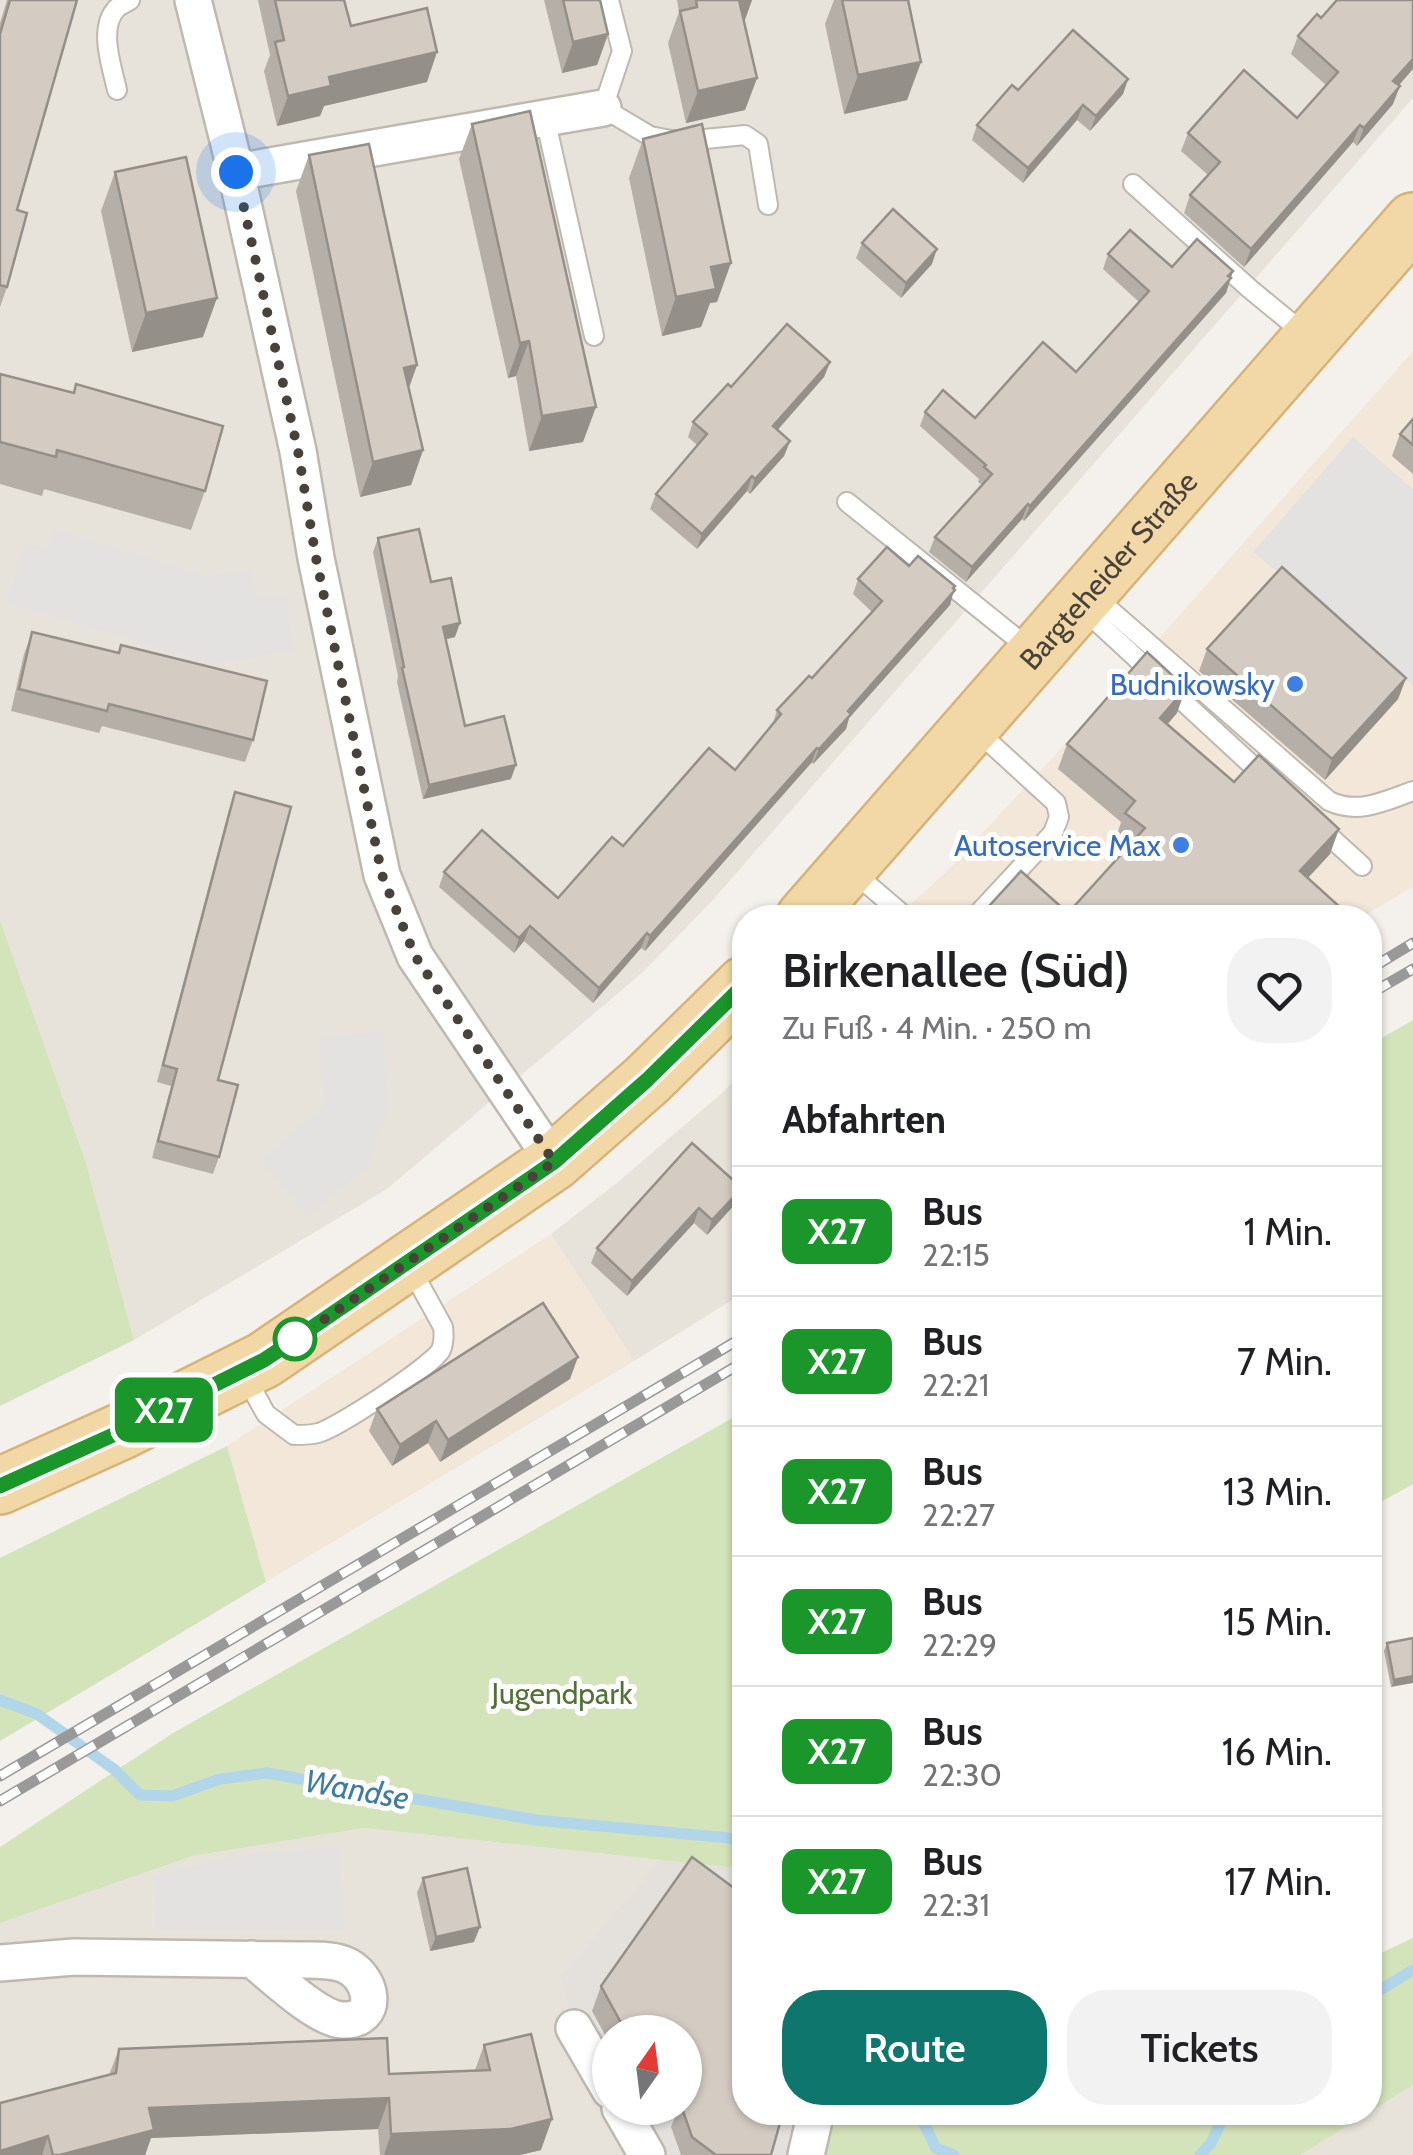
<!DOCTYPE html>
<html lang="de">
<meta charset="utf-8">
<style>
body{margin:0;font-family:Cabin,sans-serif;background:#f2f2f2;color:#202124;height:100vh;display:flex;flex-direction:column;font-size:38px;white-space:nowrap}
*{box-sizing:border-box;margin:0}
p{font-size:32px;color:#757577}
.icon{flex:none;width:55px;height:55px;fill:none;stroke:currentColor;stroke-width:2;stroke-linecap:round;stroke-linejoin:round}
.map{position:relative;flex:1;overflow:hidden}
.panel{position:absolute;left:732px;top:905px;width:650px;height:1220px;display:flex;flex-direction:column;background:#fff;border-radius:40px;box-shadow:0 2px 8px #0004}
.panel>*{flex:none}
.badge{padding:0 20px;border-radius:15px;font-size:35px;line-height:65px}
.needle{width:65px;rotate:14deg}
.fabs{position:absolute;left:592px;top:2015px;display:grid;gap:20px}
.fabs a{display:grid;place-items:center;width:110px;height:110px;border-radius:50%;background:#fff;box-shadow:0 2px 8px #0004;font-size:50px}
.you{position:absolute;width:50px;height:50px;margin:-25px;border:8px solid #fff;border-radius:50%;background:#1a73e8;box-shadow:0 0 0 15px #1a73e833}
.map>.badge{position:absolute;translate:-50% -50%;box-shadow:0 0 0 5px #fff}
h2{padding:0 50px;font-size:38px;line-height:90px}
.round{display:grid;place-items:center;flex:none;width:105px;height:105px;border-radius:40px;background:#f2f2f2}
.summary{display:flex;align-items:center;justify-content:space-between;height:170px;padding:0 50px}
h1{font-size:48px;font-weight:600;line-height:75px}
.primary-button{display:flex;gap:20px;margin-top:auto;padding:20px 50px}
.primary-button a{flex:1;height:115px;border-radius:40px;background:#0f766e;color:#fff;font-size:40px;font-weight:600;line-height:115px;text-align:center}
.primary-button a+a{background:#f2f2f2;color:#202124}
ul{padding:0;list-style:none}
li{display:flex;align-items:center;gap:30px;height:130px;padding:0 50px;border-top:2px solid #e0e0e0}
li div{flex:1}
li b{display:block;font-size:38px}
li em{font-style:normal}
li .badge{min-width:110px;font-weight:700;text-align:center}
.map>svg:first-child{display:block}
.residential{fill:#e7e3db;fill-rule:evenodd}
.commercial{fill:#f3e7da}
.industrial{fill:#e4e1dd}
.green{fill:#d3e3ba}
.parking{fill:#e4e2e0}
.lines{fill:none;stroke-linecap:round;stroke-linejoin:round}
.stream{stroke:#b1d5e9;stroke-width:11}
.service-casing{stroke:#bfb8af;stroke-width:22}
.minor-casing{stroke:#bfb8af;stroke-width:40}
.primary-casing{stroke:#d6b478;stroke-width:60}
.service{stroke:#fff;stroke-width:18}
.minor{stroke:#fff;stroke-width:35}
.primary{stroke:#f3d8a7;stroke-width:55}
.rail-casing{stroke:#999;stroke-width:11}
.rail{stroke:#fff;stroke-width:8;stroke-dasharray:22;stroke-linecap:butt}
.wall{fill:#b6afa8}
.shaded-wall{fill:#948f88}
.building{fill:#d4ccc3;stroke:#948f88;stroke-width:2.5}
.line-casing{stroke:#fff;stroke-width:22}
.line{stroke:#1a962b;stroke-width:15}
.walk{stroke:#48423a;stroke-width:10;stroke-dasharray:0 18}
.shop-dot{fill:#3f7fe0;stroke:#fff;stroke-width:4}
.stop-dot{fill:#fff;stroke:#1a962b;stroke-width:5}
.labels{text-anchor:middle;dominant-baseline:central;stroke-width:10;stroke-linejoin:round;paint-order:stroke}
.street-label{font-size:30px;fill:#48423a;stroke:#fff}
.shop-label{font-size:30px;fill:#366cbe;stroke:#fff;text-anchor:end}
.park-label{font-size:30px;fill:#507334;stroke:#fff}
.water-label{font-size:32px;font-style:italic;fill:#3e7ca0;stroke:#fff}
</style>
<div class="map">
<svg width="1413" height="2155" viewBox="0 0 1413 2155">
<rect width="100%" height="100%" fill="#f4f1ec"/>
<!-- residential -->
<g class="residential">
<path d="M0,0h1413v98l-701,803 -69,71 -256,217 -253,151 -48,-177 -86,-243z"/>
<path d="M745,1070v222l-111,69 -83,-127 67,-52 103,-88z"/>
<path d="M364,1828l381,41v243l74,43h-819v-232l193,-67zM610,2032h75v76h-75z"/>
<path d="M1413,2085v70h-113l70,-43z"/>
</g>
<!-- commercial -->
<g class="commercial">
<path d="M1413,351v536l-51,30 -467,1 52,-47 122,-131z"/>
<path d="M551,1234l83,127 -368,221 -39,-136z"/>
</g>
<!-- industrial -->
<path class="industrial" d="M660,1860l85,9v243l71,1 -10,42h-159l-27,-47h65v-76h-75v58l-36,-62 -14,-51z"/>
<!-- green -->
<g class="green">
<path d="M0,920l86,243 48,177 -134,66z"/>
<path d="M1413,1020v464l-43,24v-463z"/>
<path d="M745,1411v458l-381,-41 -171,28 -193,67v-76l173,-114z"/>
<path d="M227,1446l39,136 -266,159v-183z"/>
<path d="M1413,1938v147l-43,27v-154z"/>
<path d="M832,2113h537l-69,42h-481z"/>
</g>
<!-- parking -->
<g class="parking">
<path d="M1353,437l60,52v197l-160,-134z"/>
<path d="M52,528l156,48 42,-7 10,27 25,-2 10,56 -80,14 -209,-61 18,-61 24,8z"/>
<path d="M383,1032l6,77 -21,57 -60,50 -47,-56 63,-53 -5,-71z"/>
<path d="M339,1846l6,84h-190l1,-55 79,-19z"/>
</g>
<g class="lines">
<!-- stream -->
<g class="stream">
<path d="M0,1700l37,14 78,56 25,25 32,1 48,-17 47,-6 269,47 193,18 16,7"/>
<path d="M1370,1996l43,-26"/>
<path d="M918,2112l18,36 18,7"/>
<path d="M1200,2155l11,-12 15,-31"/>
</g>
<defs>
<g id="service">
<path d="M609,0l13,51 -19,57 47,28 21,4h24l50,-5 13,9 10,61"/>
<path d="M117,90c-5,-23 -19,-61 -1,-81 4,-4 10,-6 14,-9"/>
<path d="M545,118l49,218"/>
<path d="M1133,184l117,105 56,46"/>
<path d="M847,502l184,148"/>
<path d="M1093,595l236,206c29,14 56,0 84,-10"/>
<path d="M1082,608l186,172"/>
<path d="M1317,825l45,41"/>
<path d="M852,871l55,47"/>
<path d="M974,918l79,-85 6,-16 -3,-14 -80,-73"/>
<path d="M245,1376l21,38 28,21c8,0 17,0 24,-2 19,-5 114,-67 123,-83 3,-7 3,-15 2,-23l-33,-60"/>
</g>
<g id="minor">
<path d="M193,0l43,172 62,279 18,107 66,317 33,81 139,206"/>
<path d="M236,172l367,-64"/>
<path d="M0,1963l74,-6 222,3c15,0 32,-1 47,4 30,11 39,58 -1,56 -24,-1 -70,-45 -90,-61"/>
<path d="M574,2028l36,62"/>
<path d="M620,2108l27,47"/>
<path d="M806,2155l10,-43"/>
</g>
<g id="primary">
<path id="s1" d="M804,918l609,-697"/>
<path d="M0,1486l122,-55 142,-71 290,-198 93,-82 98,-96"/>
</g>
</defs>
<!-- service casing -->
<use href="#service" class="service-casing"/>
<!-- minor casing -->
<use href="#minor" class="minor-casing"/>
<!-- primary casing -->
<use href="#primary" class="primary-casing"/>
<!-- service -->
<use href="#service" class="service"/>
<!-- minor -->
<use href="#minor" class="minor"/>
<!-- primary -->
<use href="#primary" class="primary"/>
<defs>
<g id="rail">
<path d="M1370,969l43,-26"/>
<path d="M1370,994l43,-25"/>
<path d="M0,1776l745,-440"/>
<path d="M0,1801l745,-440"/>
</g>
</defs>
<!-- rail casing -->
<use href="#rail" class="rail-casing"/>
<!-- rail -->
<use href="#rail" class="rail"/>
</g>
<!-- wall -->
<g class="wall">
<path d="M7,0h70l-60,210 -10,77 -7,20v-284z"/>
<path d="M258,0h86l7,26 76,56 -103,24 -4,10 -43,10 -13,-55 6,-16z"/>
<path d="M544,0h56l8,34 -11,31 -35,8z"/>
<path d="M677,0h75l-8,22 13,56 -12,32 -59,13 -18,-80 11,-31z"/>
<path d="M834,0h75l12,62 -14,38 -63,14 -19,-90z"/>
<path d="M1321,18l78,67 -6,19 -36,42 -4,-4 -109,125 -60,-54 6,-18 18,-20 -27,-24 7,-18 109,-15 29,-33 -35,-31 7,-18z"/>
<path d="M1128,79l-5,15 -33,37 -13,-11 -54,63 -51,-43 5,-15 41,-35z"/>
<path d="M472,124l111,318 -54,9 -13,-75 -8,2 -49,-219z"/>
<path d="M643,139l74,163 -7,1 -9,24 -39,9 -33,-158z"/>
<path d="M309,155l108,210 -8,23 14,62 -12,35 -51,12 -64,-306z"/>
<path d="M115,172l88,165 -71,15 -31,-141z"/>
<path d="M862,243l70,21 -31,34 -45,-40z"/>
<path d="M1108,254l64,13 61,4 -7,22 -202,228 -2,-2 -56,63 -37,-30 6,-15 47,-52 -4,-3 1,-3 -59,-53 5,-14 50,6 101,-46 63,-70 -36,-33z"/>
<path d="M830,362l-6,15 -47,53 13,11 -6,15 -34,38 -3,-3 -50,58 -47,-40 6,-15 41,-49 -9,-8 5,-15 38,-35z"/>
<path d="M0,374l205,117 -14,39 -147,-41 -2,7 -42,-12z"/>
<path d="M1413,419v55l-21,-18 8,-22z"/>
<path d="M378,538l53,44 24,55 -9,2 19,87 46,53 -88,20 -26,-117 1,-6 -25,-124z"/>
<path d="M909,566l45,23 -4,16 -101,113 -3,11 -33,35 -1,-2 -167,189 -4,-3 -48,55 -69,-62 -10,12 -75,-66 5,-15 114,26 65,-52 112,-76 37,-44 5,-16 35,-32 60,-66 -19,-18 5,-15z"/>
<path d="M32,632l221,108 -8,22 -143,-36 -3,7 -88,-22 13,-57z"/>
<path d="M1207,649l199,29 -8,21 -73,81 -126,-109z"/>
<path d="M1177,713l-9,11 66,58 96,72 -22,24 33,30 -3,10h-359l89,-5 60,-66 -12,-9 5,-16 -63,-53 9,-25z"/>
<path d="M235,792l-17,288 1,77 -6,17 -61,-16 19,-72 -14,-4 72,-273z"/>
<path d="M742,1188l-6,15 -29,32 -13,-12 -67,73 -36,-33 6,-15z"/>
<path d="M570,1379l-130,83 -12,-19 -36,23 -23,-35 8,-22z"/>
<path d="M1413,1638l-22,49 -7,-36 3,-8z"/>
<path d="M692,1857l42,31 11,-17v241h38l-12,43h-90l-10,-28 4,-10 -6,2 -4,-11h20v-76h-75v12l-18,-33 9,-25z"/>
<path d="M423,1878l51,64 -44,9 -13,-58z"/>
<path d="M484,2045l57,105 -21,5h-140l-2,-26 -227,9 -6,17h-145l109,-80 10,-26 270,25 86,-4z"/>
</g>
<!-- shaded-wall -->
<g class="shaded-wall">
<path d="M737,0h15l-10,28z"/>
<path d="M608,34l-11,31 -35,8 11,-31z"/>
<path d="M437,52l-10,30 -103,24 -4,10 -43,10 11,-30 41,-19z"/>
<path d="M1413,59v10l-26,30 6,-18z"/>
<path d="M921,62l-14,38 -63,14 14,-39z"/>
<path d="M757,78l-12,32 -59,13 12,-32z"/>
<path d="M1128,79l-5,15 -33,37 6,-15z"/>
<path d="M1400,86l-7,18 -36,42 7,-18z"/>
<path d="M1083,105l-6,15 -54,63 5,-15z"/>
<path d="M1360,125l-7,17 -109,125 7,-18z"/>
<path d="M937,249l-5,15 -31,34 5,-15z"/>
<path d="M731,263l-14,39 -7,1 -9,24 -39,9 14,-39 35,-30z"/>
<path d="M1233,271l-7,22 -202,228 6,-15z"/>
<path d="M217,298l-14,39 -71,15 14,-39z"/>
<path d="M529,341l-13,35 -8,2 12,-35z"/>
<path d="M830,362l-6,15 -56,64 5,-15z"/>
<path d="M417,365l-13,36v-33z"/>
<path d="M596,407l-13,35 -54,9 13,-35z"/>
<path d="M790,441l-6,15 -34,38 5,-15z"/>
<path d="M423,450l-12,35 -51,12 13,-35z"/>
<path d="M752,476l-5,15 -50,58 5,-15z"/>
<path d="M1028,504l-6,15 -56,63 6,-15z"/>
<path d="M955,586l-5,19 -101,113 -3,11 -33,35 6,-15 29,-38z"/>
<path d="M460,623l-5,14 -17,4 5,-14z"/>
<path d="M1406,678l-8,21 -73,81 7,-21z"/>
<path d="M1186,688l-9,25 -26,29 9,-24z"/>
<path d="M817,748l-5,14 -167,189 5,-15z"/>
<path d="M516,765l-5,14 -88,20 6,-14z"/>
<path d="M1339,829l-9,25 -39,42 9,-25z"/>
<path d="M1341,908l-3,10h-12z"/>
<path d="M530,926l-6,15 -10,12 5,-15z"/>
<path d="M647,933l-6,15 -48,55 6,-15z"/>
<path d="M742,1188l-6,15 -29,32 5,-15z"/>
<path d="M699,1208l-5,15 -67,73 5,-15z"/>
<path d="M578,1357l-8,22 -130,83 8,-22z"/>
<path d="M436,1421l-8,22 -36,23 8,-21z"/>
<path d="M1413,1676v7l-22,4 3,-7z"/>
<path d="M480,1927l-6,15 -44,9 6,-14z"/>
<path d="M389,2098l-11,31 -227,9 -6,17h-85l89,-47z"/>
<path d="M673,2108h5l-3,9 -6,2z"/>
<path d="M552,2119l-11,31 -21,5h-136l7,-21z"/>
<path d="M48,2136l-6,19h-42v-4z"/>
</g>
<!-- building -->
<g class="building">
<path d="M10,0h67l-60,210 10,3 -20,74 -7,-2v-251z"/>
<path d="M275,0h69l7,26 76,-18 10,44 -108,25 2,9 -43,10 -13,-54 9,-2z"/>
<path d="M563,0h37l8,34 -35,8z"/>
<path d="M696,0h43l18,78 -59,13 -18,-80 17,-4z"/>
<path d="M842,0h66l13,62 -63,13z"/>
<path d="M1337,0h76v59l-20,22 7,5 -36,42 -4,-3 -109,124 -61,-54 30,-33 -32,-29 56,-63 53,48 41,-46 -40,-36 19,-22 4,4z"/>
<path d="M1073,30l55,49 -32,37 -13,-11 -55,63 -51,-43 35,-40 6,5z"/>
<path d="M530,111l66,296 -54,9 -13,-75 -9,2 -48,-219z"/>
<path d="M702,124l29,139 -20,4 5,22 -40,8 -33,-158z"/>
<path d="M369,144l48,221 -13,3 19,82 -50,12 -64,-307z"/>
<path d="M186,157l31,141 -71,15 -31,-141z"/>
<path d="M893,209l44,40 -31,34 -44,-40z"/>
<path d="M1130,230l42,37 25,-28 36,32 -5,5 3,2 -201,228 -2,-2 -56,63 -37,-30 57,-63 -8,-7 2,-2 -61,-53 18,-22 32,28 68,-76 33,30 73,-81 -41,-37z"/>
<path d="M787,324l43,38 -57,64 17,15 -35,38 -3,-3 -50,58 -46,-40 51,-60 -14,-12 35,-38 3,3z"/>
<path d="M0,374l74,19 2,-9 147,42 -18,65 -148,-41 -1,7 -56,-15z"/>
<path d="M1413,419v26l-13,-11z"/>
<path d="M419,529l12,53 20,-4 9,45 -17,4 22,99 39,-10 12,49 -87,20 -27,-117 2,-1 -26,-129z"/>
<path d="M887,547l22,19 9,-10 37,30 -2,2 2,2 -107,121 3,3 -32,35 -2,-1 -167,188 -3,-3 -48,55 -69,-62 -11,12 -75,-66 38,-42 76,68 54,-61 11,9 86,-98 26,22 46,-56 -4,-4 32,-34 3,2 70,-77 -24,-22z"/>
<path d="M1282,567l124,111 -74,81 -125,-110z"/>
<path d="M32,632l87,21 2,-8 146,36 -14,59 -144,-36 -2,7 -88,-22z"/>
<path d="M1147,652l39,36 -26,30 74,64 25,-27 80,74 -39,42 41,37 -15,10 -347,-1 42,-46 47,42 77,-85 -20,-15 10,-12 -68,-57z"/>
<path d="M235,792l56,15 -73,273 20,5 -19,72 -61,-16 19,-72 -14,-4z"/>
<path d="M692,1143l50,45 -30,32 -13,-12 -67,73 -35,-33z"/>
<path d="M543,1303l35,54 -130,83 -12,-19 -36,24 -23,-36z"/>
<path d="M1413,1638v38l-19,4 -7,-37z"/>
<path d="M692,1857l42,31 11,-17v241h38l-12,43h-55l-24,-18 -10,-29h3v-10l13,-10 -13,4v-60h-59l-25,-46z"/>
<path d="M467,1868l13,59 -44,10 -13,-59z"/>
<path d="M531,2034l21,85 -41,10 -120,5 -2,-36 -240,10 5,22 -94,25h-7l-5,-19 -48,15v-48l116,-30 3,-24 268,-11 2,36 101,-4 -6,-25z"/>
</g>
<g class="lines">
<defs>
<path id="line" d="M0,1486l122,-55 142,-71 27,-18 263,-180 93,-82 98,-96"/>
</defs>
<!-- line casing -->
<use href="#line" class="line-casing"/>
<!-- line -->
<use href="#line" class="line"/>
<!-- walk -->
<path class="walk" d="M236,172l62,279 18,107 66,317 33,81 139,206 -263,180 4,-3"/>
</g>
<!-- markers -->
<g class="shop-dot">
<circle cx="1295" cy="684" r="10"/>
<circle cx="1181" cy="845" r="10"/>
</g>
<circle class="stop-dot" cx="295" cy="1339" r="20"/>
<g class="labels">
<!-- street labels -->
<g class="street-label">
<text stroke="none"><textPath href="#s1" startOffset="462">Bargteheider Straße</textPath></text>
</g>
<!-- shop labels -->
<g class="shop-label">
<text x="1275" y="684">Budnikowsky</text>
<text x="1161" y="845">Autoservice Max</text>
</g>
<!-- park labels -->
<g class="park-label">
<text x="562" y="1693">Jugendpark</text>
</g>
<!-- water labels -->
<g class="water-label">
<text transform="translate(357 1789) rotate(10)">Wandse</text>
</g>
</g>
</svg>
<div class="fabs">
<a><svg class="needle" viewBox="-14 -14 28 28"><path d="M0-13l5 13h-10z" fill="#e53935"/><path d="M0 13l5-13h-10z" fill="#757577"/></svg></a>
</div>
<div class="you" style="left:236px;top:172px"></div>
<b class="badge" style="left:164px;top:1410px;background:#1a962b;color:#fff">X27</b>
<section class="panel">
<div class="summary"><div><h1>Birkenallee (Süd)</h1><p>Zu Fuß · 4 Min. · 250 m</p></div><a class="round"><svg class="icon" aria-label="heart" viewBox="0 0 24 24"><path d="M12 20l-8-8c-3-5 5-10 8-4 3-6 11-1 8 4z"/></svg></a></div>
<h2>Abfahrten</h2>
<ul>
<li><span class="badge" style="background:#1a962b;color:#fff">X27</span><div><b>Bus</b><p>22:15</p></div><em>1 Min.</em></li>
<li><span class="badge" style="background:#1a962b;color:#fff">X27</span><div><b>Bus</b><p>22:21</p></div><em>7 Min.</em></li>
<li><span class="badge" style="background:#1a962b;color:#fff">X27</span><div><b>Bus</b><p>22:27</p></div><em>13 Min.</em></li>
<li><span class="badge" style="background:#1a962b;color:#fff">X27</span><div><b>Bus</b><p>22:29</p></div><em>15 Min.</em></li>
<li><span class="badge" style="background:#1a962b;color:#fff">X27</span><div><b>Bus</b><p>22:30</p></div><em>16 Min.</em></li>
<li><span class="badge" style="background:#1a962b;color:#fff">X27</span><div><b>Bus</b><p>22:31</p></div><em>17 Min.</em></li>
</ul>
<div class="primary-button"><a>Route</a><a>Tickets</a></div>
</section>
</div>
